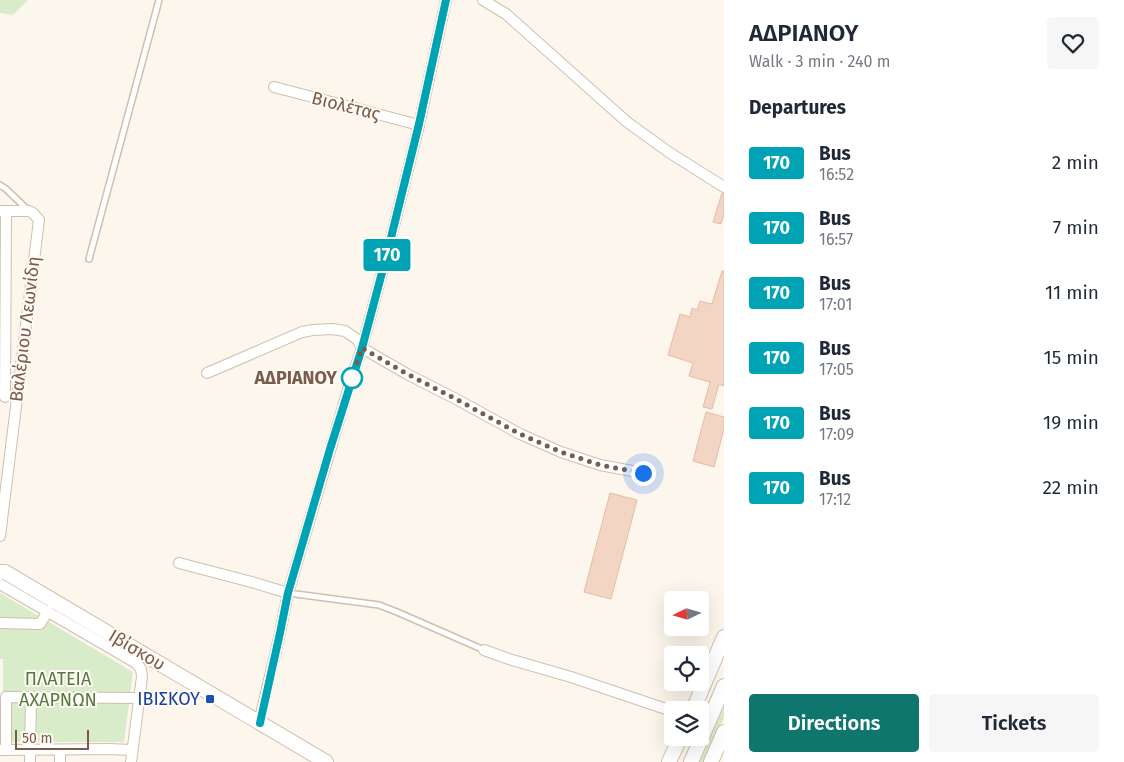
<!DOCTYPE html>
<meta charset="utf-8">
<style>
body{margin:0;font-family:"Fira Sans",sans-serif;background:#f6f6f7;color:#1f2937;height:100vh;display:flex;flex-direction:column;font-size:19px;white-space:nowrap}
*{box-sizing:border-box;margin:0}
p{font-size:16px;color:#747a83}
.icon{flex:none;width:28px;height:28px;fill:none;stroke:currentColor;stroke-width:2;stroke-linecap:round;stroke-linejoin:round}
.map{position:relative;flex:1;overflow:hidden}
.details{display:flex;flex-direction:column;background:#fff;width:400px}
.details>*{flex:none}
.badge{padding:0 10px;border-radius:4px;font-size:18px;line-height:32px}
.needle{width:32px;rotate:265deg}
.buttons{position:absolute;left:664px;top:591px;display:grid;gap:10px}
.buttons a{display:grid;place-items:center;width:45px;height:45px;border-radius:5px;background:#fff;box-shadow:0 5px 20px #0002;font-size:25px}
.scale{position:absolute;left:15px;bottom:12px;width:74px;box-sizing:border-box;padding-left:5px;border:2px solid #7a5c4d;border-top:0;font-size:14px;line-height:18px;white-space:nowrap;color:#7a5c4d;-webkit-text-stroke:4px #fffaf3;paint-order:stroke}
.you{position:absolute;width:25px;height:25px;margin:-12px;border:4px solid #fff;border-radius:50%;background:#1a73e8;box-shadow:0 0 0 8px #1a73e833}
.map>.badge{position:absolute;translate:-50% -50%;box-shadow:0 0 0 2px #fff}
h2{padding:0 25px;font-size:19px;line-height:45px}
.round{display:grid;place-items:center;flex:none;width:52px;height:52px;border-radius:5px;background:#f6f6f7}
.overview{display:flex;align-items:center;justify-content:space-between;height:85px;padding:0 25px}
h1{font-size:24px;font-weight:600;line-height:38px}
.cta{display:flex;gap:10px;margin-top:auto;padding:10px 25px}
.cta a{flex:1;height:58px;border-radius:5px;background:#0f766e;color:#fff;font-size:20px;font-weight:600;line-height:58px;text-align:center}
.cta a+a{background:#f6f6f7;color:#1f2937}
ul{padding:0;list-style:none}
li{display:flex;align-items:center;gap:15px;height:65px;padding:0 25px}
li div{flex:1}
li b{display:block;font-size:19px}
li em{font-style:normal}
li .badge{min-width:55px;font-weight:700;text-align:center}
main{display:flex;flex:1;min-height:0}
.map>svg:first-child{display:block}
.green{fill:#d8ecc9}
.building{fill:#f3d5c3;stroke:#e6bba3}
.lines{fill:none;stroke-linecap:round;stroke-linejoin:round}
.lane-casing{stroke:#d1beb0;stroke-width:8}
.street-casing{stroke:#d1beb0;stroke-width:12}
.secondary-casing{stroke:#d6c0b0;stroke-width:16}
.lane{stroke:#fff;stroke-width:5}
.street{stroke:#fff;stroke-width:10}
.secondary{stroke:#fff;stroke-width:14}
.line-casing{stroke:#fff;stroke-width:11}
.line{stroke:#00a3b4;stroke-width:8}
.walk{stroke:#7a5c4d;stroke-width:5;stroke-dasharray:0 9}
.stop-dot{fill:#fff;stroke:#00a3b4;stroke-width:2.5}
.transit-dot{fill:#1a4fb4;stroke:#fffaf3;stroke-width:2}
.labels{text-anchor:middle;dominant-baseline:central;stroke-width:4;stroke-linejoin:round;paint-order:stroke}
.street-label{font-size:18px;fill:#7a5c4d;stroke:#fffaf3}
.stop-label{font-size:18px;font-weight:bold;fill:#7a5c4d;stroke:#fffaf3;text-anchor:end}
.park-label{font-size:18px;fill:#537a41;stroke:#fffaf3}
.transit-label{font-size:18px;fill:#164399;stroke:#fffaf3;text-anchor:end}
</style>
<main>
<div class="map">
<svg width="724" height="762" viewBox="0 0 724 762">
<rect width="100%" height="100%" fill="#fdf6ec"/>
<!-- green -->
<g class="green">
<path d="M0,0h28l-15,15 -13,-2z"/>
<path d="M0,593l133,79 -9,70h-121v-83h-3z"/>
<path d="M724,700v17l-19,45h-7z"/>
</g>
<!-- building -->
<g class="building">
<path d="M722,193l2,1v20l-3,10 -8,-2z"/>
<path d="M722,271h2v115l-5,-2 -7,25 -9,-2 7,-25 -21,-6 4,-13 -25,-8 12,-41 10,3 2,-9 5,2 3,-9 12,3z"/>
<path d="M706,412l18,5v12l-10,38 -21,-6z"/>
<path d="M610,493l27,7 -26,99 -27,-7z"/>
</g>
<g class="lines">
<defs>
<g id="lane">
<path d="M0,185l6,4 22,21"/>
<path d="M89,259l70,-259"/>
<path d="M288,593l91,12 18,7 87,38"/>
</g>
<g id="street">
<path d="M483,0l23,14 121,108 43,31 54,34"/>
<path d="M274,87l145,38"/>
<path d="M0,211h29l4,2 6,7 -39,316"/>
<path d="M207,373l95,-41 11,-2 19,-1 13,2 13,9 4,8 45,26 49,25 64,35 41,18 39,13 43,8"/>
<path d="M5,397l1,-186"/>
<path d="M179,563l76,20 33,10"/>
<path d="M0,584l136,79 5,6 1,8 -11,85"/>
<path d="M0,623l40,1 8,-13"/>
<path d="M484,650l25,9 62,18 101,34"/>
<path d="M259,723l21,-90 8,-40 62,-210 12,-35 26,-98 31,-125 27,-125"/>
<path d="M1,750l108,-1 23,1"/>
<path d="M6,750v-53l133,1"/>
<path d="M60,750v12"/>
<path d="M30,762l1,-65"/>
</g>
<g id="secondary">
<path d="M0,572h5l321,190"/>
<path d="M693,710l31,-73"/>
<path d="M669,762l11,-24"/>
<path d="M691,762l33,-76"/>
<path d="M711,762l13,-30"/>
</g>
</defs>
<!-- lane casing -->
<use href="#lane" class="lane-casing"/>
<!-- street casing -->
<use href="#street" class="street-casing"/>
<!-- secondary casing -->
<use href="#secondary" class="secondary-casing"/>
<!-- lane -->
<use href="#lane" class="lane"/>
<!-- street -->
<use href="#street" class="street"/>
<!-- secondary -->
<use href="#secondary" class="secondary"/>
</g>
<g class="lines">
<defs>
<path id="line" d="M260,723l20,-90 8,-40 42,-144 32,-101 26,-98 31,-126 27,-124"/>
</defs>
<!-- line casing -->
<use href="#line" class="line-casing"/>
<!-- line -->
<use href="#line" class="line"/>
<!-- walk -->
<path class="walk" d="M352,378l-2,5 12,-35 45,26 49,25 64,35 41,18 39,13 43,8"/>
</g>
<!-- markers -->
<circle class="stop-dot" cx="352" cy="378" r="10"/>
<rect class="transit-dot" x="205" y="694" width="10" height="10" rx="2.5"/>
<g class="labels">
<!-- street labels -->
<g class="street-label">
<text transform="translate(346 106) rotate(14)">Βιολέτας</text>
<text transform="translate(25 329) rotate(-83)">Βαλέριου Λεωνίδη</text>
<text transform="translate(137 650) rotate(31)">Ιβίσκου</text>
</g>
<!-- stop labels -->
<g class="stop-label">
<text x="337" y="378">ΑΔΡΙΑΝΟΥ</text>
</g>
<!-- park labels -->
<g class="park-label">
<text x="58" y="679">ΠΛΑΤΕΙΑ<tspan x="58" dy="21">ΑΧΑΡΝΩΝ</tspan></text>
</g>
<!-- transit labels -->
<g class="transit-label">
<text x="200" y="699">ΙΒΙΣΚΟΥ</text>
</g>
</g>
</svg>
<div class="buttons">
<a><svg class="needle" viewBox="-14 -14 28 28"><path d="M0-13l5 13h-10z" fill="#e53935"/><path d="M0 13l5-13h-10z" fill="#747a83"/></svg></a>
<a><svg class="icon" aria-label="locate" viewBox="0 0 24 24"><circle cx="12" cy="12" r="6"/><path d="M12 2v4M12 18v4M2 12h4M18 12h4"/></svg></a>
<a><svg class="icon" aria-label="layers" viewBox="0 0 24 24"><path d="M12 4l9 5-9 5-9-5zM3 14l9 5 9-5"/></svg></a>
</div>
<div class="scale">50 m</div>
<div class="you" style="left:643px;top:473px"></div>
<b class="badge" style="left:387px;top:255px;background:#00a3b4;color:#fff">170</b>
</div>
<section class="details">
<div class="overview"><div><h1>ΑΔΡΙΑΝΟΥ</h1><p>Walk · 3 min · 240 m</p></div><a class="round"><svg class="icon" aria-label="heart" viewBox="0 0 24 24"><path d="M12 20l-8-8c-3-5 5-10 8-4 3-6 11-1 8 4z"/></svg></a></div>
<h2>Departures</h2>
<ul>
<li><span class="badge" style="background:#00a3b4;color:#fff">170</span><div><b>Bus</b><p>16:52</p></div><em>2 min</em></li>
<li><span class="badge" style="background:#00a3b4;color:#fff">170</span><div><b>Bus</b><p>16:57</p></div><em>7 min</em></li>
<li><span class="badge" style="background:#00a3b4;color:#fff">170</span><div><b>Bus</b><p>17:01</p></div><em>11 min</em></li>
<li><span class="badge" style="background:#00a3b4;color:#fff">170</span><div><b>Bus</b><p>17:05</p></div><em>15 min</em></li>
<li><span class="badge" style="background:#00a3b4;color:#fff">170</span><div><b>Bus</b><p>17:09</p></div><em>19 min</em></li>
<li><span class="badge" style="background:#00a3b4;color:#fff">170</span><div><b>Bus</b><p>17:12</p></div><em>22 min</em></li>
</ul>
<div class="cta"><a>Directions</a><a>Tickets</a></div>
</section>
</main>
